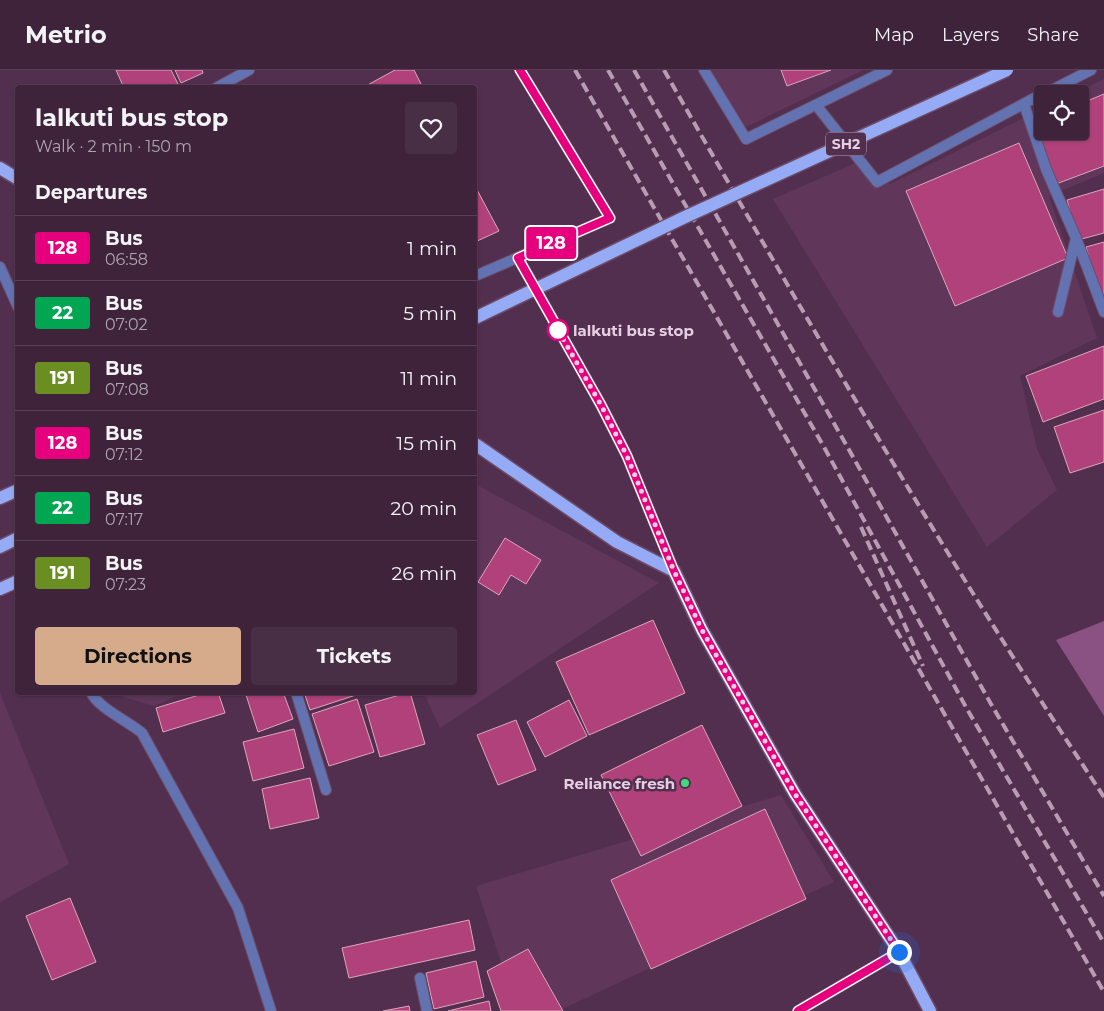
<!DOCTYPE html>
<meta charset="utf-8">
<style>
body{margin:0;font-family:Montserrat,sans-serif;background:#492f46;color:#f1f3f6;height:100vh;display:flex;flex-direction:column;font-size:19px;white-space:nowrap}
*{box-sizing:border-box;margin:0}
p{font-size:16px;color:#ada4af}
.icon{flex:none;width:28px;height:28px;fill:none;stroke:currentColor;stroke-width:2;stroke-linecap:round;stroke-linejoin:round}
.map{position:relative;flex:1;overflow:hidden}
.sheet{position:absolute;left:15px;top:15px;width:462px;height:610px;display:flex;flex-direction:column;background:#3e233b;border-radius:5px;box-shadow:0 1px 4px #0004,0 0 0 1px #574055}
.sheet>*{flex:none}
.badge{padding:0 10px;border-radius:4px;font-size:18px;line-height:32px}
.buttons{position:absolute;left:1034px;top:15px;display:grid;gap:10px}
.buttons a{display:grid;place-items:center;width:55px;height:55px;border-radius:5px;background:#3e233b;box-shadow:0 1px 4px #0004,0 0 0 1px #574055;font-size:25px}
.you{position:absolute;width:25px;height:25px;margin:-12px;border:4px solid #fff;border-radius:50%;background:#1a73e8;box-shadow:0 0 0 8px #1a73e833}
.map>.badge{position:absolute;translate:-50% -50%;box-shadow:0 0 0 2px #fff}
h2{padding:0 20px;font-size:19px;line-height:45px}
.round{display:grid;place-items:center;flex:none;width:52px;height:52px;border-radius:5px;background:#492f46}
.overview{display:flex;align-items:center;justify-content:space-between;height:85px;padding:0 20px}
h1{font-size:24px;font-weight:700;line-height:38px}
.primary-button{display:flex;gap:10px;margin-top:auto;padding:10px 20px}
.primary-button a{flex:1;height:58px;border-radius:5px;background:#d6ab8b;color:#111;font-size:20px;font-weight:700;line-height:58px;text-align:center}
.primary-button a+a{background:#492f46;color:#f1f3f6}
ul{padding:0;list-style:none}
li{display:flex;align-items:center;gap:15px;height:65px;padding:0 20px;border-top:1px solid #574055}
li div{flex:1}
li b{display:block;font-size:19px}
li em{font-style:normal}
li .badge{min-width:55px;font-weight:700;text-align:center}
header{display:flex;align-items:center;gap:30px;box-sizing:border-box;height:70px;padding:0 25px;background:#3e233b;border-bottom:1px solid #574055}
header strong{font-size:24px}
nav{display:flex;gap:28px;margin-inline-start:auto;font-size:18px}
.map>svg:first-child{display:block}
.built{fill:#60365b}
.green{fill:#895282}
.building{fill:#b1417b;stroke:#dca6bd}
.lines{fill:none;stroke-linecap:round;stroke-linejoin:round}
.service-casing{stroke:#6d4c69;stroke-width:12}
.minor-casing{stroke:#6d4c69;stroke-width:12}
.primary-casing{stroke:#6d4c69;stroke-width:15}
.service{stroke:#6373b1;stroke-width:10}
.minor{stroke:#6373b1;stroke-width:10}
.primary{stroke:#96abf6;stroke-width:12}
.rail{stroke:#b79cb3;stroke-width:4;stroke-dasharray:10 5;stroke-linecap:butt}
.primary-bridge-casing{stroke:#6d4c69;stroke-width:15;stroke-linecap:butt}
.primary-bridge{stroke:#96abf6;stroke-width:12}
.line-casing{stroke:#fff;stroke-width:11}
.line{stroke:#e6007e;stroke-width:8}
.walk{stroke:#e6cfe2;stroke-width:5;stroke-dasharray:0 9}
.stop-dot{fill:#fff;stroke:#e6007e;stroke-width:2.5}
.poi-dot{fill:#45d77a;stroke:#532f4f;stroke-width:2}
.labels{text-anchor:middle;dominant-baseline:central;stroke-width:5;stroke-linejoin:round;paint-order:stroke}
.shield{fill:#532f4f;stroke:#ba9fb6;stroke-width:1}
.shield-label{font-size:14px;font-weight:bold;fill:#e6cfe2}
.stop-label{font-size:15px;font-weight:bold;fill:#e6cfe2;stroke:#532f4f;text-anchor:start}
.poi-label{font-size:15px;font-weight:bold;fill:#e6cfe2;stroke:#532f4f;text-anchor:end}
</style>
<header>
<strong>Metrio</strong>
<nav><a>Map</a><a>Layers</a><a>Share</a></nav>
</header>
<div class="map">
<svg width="1104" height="941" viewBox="0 0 1104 941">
<rect width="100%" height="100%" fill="#532f4f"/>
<!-- built -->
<g class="built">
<path d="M711,0h152l-119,58z"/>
<path d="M1104,9v94l-55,23 48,142 -77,38 17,73 20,41 -70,57 -214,-348 87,-38 30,23 152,-75v22h38v-37h-7z"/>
<path d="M475,414l184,99 -219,145 -16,-35 51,-1z"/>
<path d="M0,623l69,171 -69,38z"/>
<path d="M110,623h74l-30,13z"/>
<path d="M781,725l53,87 -276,129h-41l-41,-125z"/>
</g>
<!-- green -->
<path class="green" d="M1104,551v95l-48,-76z"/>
<!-- building -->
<g class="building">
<path d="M116,0h55l9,18h-56z"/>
<path d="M175,0h27l1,3 -22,10z"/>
<path d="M395,0h19l9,18h-61z"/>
<path d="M781,0h50l-44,16z"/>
<path d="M1104,24v72l-48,18 -24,-62 10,-4v13h38v-27z"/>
<path d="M1019,73l49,115 -113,48 -49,-115z"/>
<path d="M475,116l24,45 -24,11z"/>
<path d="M1104,119v44l-26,7 -11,-40z"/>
<path d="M1104,172v64h-1l-17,-59z"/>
<path d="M1104,276v53l-61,23 -17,-46z"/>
<path d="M1104,340v52l-34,11 -16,-46z"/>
<path d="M505,468l36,22 -15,24 -15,-9 -12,20 -21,-13z"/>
<path d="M653,550l32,73 -96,42 -33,-73z"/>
<path d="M209,622h9l7,21 -62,19 -7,-24z"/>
<path d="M245,622h38l10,27 -35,13z"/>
<path d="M304,622h51l1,3 -46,15z"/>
<path d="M410,622l15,52 -45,13 -15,-52z"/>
<path d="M357,629l17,53 -45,14 -17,-52z"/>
<path d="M569,630l18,36 -42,21 -18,-35z"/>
<path d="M516,650l20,50 -38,15 -21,-50z"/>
<path d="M702,655l40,81 -101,50 -40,-81z"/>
<path d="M294,659l10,39 -51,13 -10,-39z"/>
<path d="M310,708l9,40 -49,11 -8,-40z"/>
<path d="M765,739l41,90 -155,70 -40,-89z"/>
<path d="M70,828l26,64 -44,18 -26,-64z"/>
<path d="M469,850l6,30 -126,28 -7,-30z"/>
<path d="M528,879l35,62h-62l-14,-40z"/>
<path d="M476,891l8,36 -50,12 -8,-36z"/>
<path d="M489,931l2,10h-43z"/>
<path d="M409,936l1,5h-27z"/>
</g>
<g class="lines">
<defs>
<path id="service" d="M216,18l33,-18"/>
<g id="minor">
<path d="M704,0l42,69 141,-69"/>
<path d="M1044,24l47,-24"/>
<path d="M1024,34l22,65 30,69 28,74"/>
<path d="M816,35l61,77 165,-88"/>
<path d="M518,188l83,147 26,51 47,115"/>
<path d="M0,197l18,40"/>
<path d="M475,206l135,-58 -90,-148"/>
<path d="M1058,242l18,-74"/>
<path d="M91,622c7,16 37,29 51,41l96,175 33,103"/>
<path d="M296,622l30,98"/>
<path d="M420,908l7,33"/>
<path d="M798,941l101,-59"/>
</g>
<g id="primary">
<path d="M0,98l18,11"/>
<path d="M475,374l142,98 57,29 28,59 93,164 104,158 31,59"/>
<path d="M0,428l18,-8"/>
<path d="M0,477l18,-9"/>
<path d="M0,519l18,-8"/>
</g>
</defs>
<!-- service casing -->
<use href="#service" class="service-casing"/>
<!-- minor casing -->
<use href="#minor" class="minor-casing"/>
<!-- primary casing -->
<use href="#primary" class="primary-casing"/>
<!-- service -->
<use href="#service" class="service"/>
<!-- minor -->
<use href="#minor" class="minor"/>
<!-- primary -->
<use href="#primary" class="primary"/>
<!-- rail -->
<g class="rail">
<path d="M575,0l529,922"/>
<path d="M608,0l216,377 143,262 137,234"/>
<path d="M634,0l214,378 143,256 113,192"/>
<path d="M664,0c140,246 283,491 440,727"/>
<path d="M861,457l62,139"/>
</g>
<defs>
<path id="primary-bridge" d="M475,248l210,-101 322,-147"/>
</defs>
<!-- primary-bridge casing -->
<use href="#primary-bridge" class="primary-bridge-casing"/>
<!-- primary-bridge -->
<use href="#primary-bridge" class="primary-bridge"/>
</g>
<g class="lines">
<defs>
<path id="line" d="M520,0l90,148 -92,40 83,147 26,51 47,115 28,59 93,164 104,158 -101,59"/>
</defs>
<!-- line casing -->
<use href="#line" class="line-casing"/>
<!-- line -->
<use href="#line" class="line"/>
<!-- walk -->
<path class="walk" d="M558,260l-4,-7 47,82 26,51 47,115 28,59 93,164 104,158"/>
</g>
<!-- markers -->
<circle class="stop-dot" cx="558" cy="260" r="10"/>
<circle class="poi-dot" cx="685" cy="713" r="5"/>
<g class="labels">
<!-- shield labels -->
<rect class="shield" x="826" y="62.5" width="40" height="23" rx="4"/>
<g class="shield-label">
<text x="846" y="74">SH2</text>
</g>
<!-- stop labels -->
<g class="stop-label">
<text x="573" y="260">lalkuti bus stop</text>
</g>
<!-- poi labels -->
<g class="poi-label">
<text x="675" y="713">Reliance fresh</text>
</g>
</g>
</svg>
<div class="buttons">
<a><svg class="icon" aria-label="locate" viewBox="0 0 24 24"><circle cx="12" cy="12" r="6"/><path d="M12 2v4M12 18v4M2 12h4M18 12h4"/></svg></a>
</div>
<div class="you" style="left:899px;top:882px"></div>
<b class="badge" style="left:551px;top:173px;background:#e6007e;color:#fff">128</b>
<section class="sheet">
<div class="overview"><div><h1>lalkuti bus stop</h1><p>Walk · 2 min · 150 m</p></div><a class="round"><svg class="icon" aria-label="heart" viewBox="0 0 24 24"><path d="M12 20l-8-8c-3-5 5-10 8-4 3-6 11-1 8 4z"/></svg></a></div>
<h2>Departures</h2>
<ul>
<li><span class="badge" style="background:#e6007e;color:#fff">128</span><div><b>Bus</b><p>06:58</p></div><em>1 min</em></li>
<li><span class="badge" style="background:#00a651;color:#fff">22</span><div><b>Bus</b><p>07:02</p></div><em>5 min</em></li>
<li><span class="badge" style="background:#6b8e23;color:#fff">191</span><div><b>Bus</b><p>07:08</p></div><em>11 min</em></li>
<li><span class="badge" style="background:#e6007e;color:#fff">128</span><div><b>Bus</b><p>07:12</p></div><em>15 min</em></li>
<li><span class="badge" style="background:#00a651;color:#fff">22</span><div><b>Bus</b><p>07:17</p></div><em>20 min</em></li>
<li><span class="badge" style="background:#6b8e23;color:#fff">191</span><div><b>Bus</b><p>07:23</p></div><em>26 min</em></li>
</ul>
<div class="primary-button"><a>Directions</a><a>Tickets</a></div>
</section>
</div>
